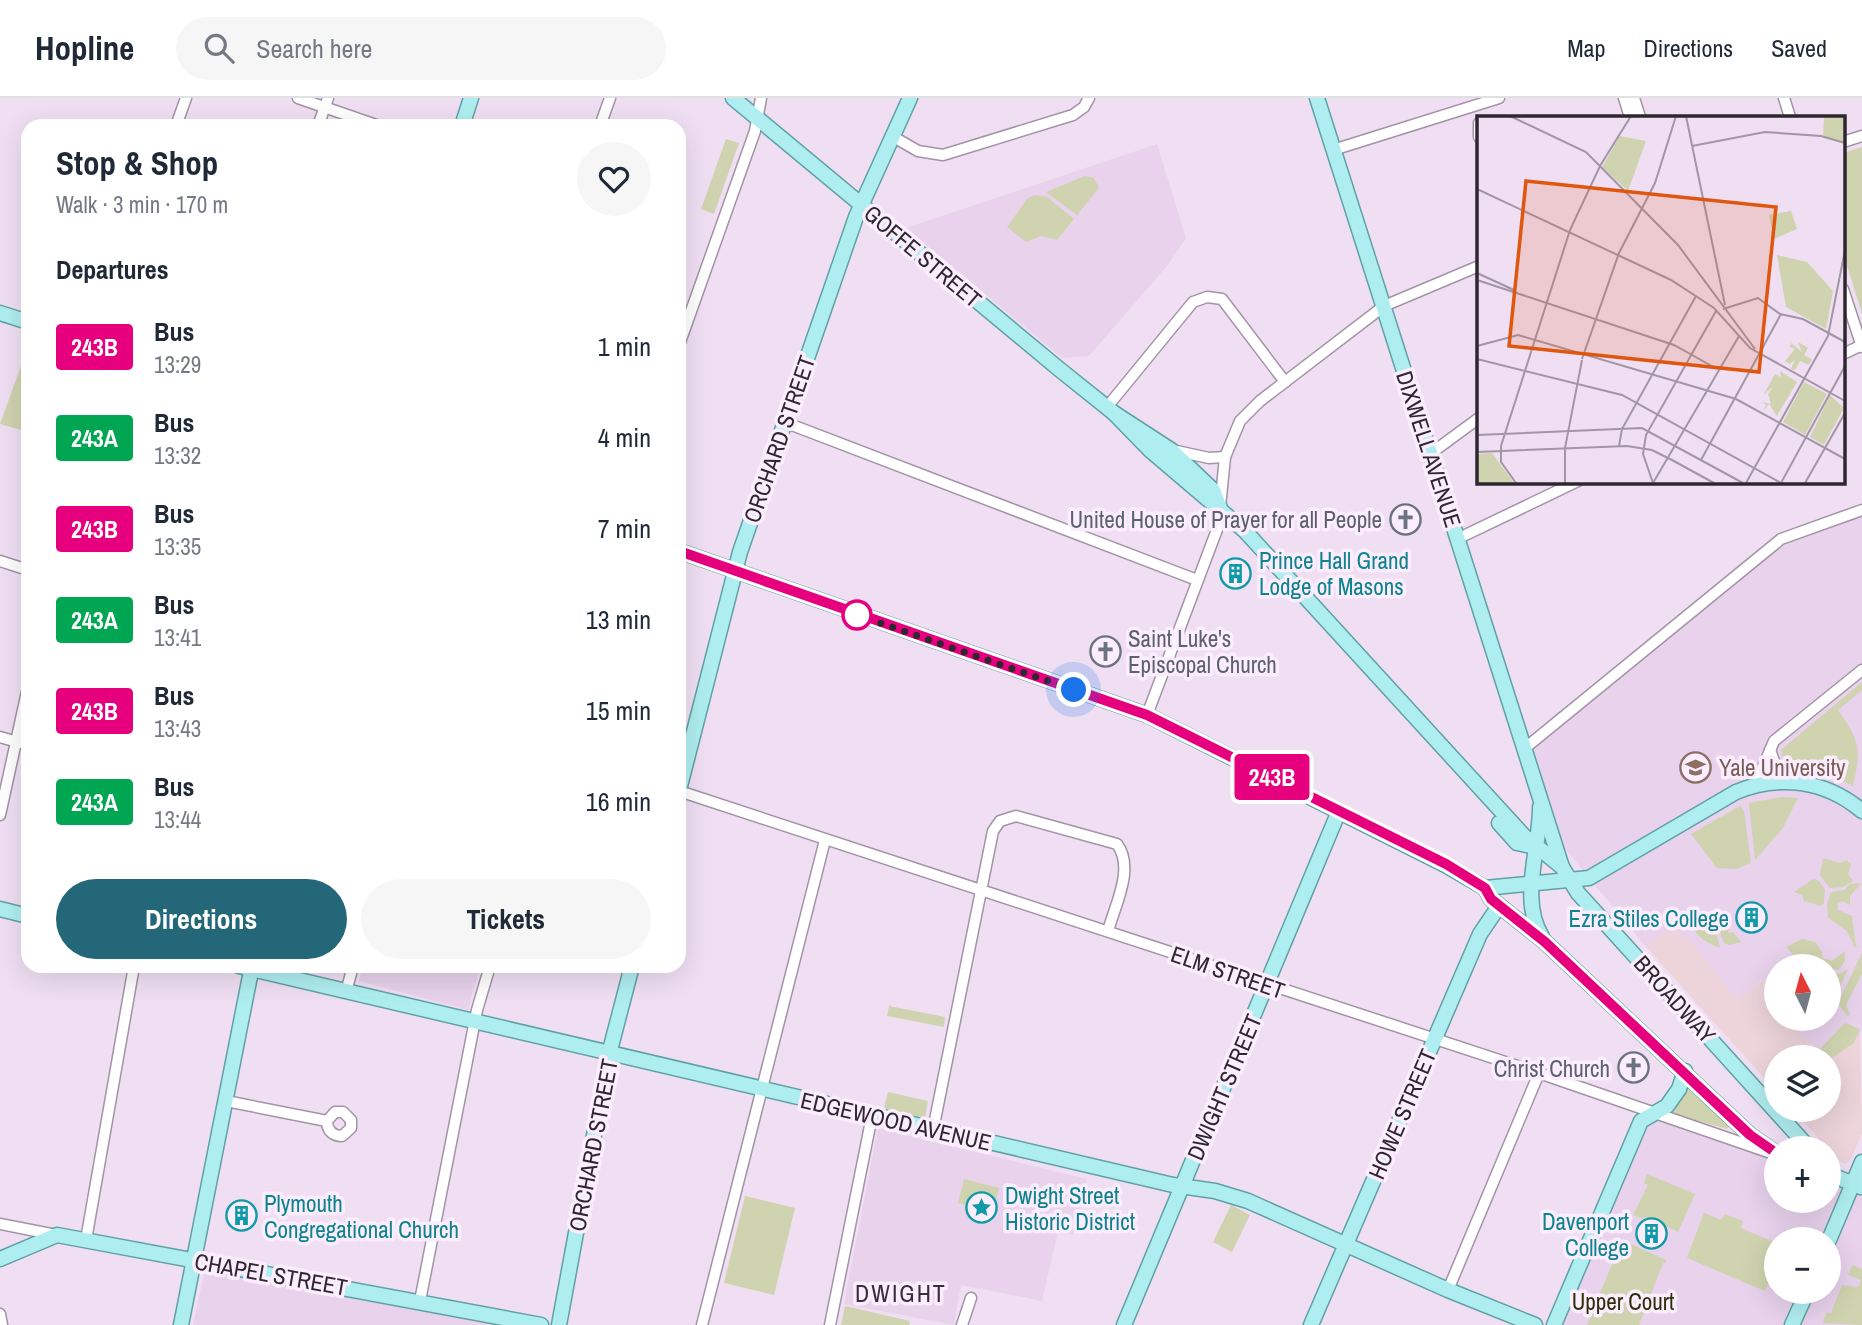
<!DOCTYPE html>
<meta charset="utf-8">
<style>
body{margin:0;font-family:"Archivo Narrow",sans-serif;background:#f6f6f7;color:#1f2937;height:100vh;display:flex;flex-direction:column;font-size:26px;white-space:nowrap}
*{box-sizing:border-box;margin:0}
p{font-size:23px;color:#747a83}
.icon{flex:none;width:38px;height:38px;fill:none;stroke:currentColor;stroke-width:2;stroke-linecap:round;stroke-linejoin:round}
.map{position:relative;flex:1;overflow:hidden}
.details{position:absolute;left:21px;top:21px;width:665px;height:854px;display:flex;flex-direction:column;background:#fff;border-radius:21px;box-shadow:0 7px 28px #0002}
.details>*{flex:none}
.badge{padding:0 14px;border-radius:5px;font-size:24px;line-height:46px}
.needle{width:46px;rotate:354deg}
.tools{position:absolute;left:1764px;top:856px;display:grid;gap:14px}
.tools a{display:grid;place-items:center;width:77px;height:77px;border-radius:50%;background:#fff;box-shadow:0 7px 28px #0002;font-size:35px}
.you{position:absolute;width:35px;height:35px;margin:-18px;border:5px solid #fff;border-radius:50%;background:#1a73e8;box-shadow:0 0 0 10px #1a73e833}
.map>.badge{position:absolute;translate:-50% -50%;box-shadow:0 0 0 4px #fff}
h2{padding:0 35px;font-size:26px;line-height:63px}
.round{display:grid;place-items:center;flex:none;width:74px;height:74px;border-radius:37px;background:#f6f6f7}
.headline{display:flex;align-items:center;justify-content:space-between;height:119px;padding:0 35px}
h1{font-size:33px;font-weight:800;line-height:52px}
.action{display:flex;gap:14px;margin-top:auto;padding:14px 35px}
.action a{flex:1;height:80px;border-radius:42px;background:#236778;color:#fff;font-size:28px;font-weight:800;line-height:80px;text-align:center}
.action a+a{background:#f6f6f7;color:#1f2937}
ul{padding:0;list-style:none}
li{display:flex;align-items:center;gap:21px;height:91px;padding:0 35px}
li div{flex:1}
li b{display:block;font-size:26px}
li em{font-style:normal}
li .badge{min-width:77px;font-weight:700;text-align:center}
header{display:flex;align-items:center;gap:42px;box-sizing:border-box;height:98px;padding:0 35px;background:#fff;border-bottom:2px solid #e0e1e3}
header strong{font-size:33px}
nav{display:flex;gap:38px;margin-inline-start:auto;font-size:24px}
.search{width:490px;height:63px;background:#f6f6f7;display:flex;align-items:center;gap:18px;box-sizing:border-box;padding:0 24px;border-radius:38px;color:#747a83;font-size:26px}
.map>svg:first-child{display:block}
.commercial{fill:#edd4db}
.built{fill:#e8d2ec;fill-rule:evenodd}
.green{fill:#cfd3af}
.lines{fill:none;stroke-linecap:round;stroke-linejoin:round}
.minor-casing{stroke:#a393a6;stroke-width:13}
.major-casing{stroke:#5fa1a6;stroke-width:17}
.minor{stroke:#fff;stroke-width:10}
.major{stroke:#afeef0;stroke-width:14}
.line-casing{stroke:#fff;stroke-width:16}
.line{stroke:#e6007e;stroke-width:10}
.walk{stroke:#2e272f;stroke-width:7;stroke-dasharray:0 12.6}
.stop-dot{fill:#fff;stroke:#e6007e;stroke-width:3.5}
.labels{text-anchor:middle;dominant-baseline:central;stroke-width:7;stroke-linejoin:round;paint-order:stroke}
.street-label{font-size:23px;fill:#2e272f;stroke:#fbedfd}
.worship-label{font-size:23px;fill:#5b616d;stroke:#fbedfd;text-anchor:end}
.culture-label{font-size:23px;fill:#0d838f;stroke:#fbedfd;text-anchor:start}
.education-label{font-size:23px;fill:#785e54;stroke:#fbedfd;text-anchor:start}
.park-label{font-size:23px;fill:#2c2e05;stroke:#fbedfd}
.neighbourhood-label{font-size:24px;letter-spacing:2px;fill:#3a2c3c;stroke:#fbedfd}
.inset-road{fill:none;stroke:#a295a5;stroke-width:2}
.view{fill:#df560e;fill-opacity:0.15;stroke:#df560e;stroke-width:3.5}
.inset-edge{fill:none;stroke:#2e272f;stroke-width:3.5}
</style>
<header>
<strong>Hopline</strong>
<div class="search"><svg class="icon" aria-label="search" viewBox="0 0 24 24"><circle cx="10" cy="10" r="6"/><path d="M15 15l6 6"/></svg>Search here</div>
<nav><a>Map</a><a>Directions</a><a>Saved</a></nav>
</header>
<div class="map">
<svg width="1862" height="1227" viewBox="0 0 1862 1227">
<rect width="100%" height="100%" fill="#f0dff3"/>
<!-- commercial -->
<g class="commercial">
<path d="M1671,827l11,12 6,1 53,60 22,-20 13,11v29l34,1 -12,12 28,26h-50v34l-130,-144z"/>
<path d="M1860,931l2,105 -12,27 -5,3 -7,-4 -45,-50h36v-50l25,-17z"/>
</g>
<!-- built -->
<g class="built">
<path d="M1157,46l29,94 -18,27 -79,91 -27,2 -156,-130z"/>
<path d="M1862,412v520l-8,13 -25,17 -31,-29 12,-12 19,-1v-52h-53v23l-14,-11 -21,21 -10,-7 -43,-54 -6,-1 -10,-12 -26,22 -92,-112 -30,-86 257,-210z"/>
<path d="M363,868h117l-12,44 -109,-29z"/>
<path d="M1646,1017l130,40v45h53v-26l24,10 9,-22v163h-308zM1776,1141h53v53h-53z"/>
<path d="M878,1030l209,51 -14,56 -15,-3 -16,69 -81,-16 -7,40 -110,-21z"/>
<path d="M205,1171l292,56h-304z"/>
</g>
<!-- green -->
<g class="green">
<path d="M726,41l13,4 -25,71 -13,-5z"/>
<path d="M1862,49v167l-19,-61v-100z"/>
<path d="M1085,78l9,2 5,10 -22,27 -31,-23z"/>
<path d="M1035,97l12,2 27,22 -17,21 -16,-4 -15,6 -19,-15 21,-29z"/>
<path d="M25,257l3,1v76l-28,-8z"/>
<path d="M1862,584v8l-24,20c21,30 24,38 15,76l-30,-14 -39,-9 -3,-13z"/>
<path d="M1781,699l17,1 -15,30 -28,32 -6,-57z"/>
<path d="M1740,708l4,5 7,52 -15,6 -19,-1 -26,-34z"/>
<path d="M1823,760l17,5 6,-3 5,4 -3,10 5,7 -10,6 -13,1 -10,-13z"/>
<path d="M1813,781l6,2 6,9 -1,13 -3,3 -17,-5 -2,-6 -8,-3z"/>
<path d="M1862,785l-12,13v9l-8,-4 -5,3 1,6 14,6 4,31 5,-1 -6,2 -8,-17 -19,-13 -1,-14 4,-12 13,-2 6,-6z"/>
<path d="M1690,818h27l-2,12 5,20c-18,-7 -26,-13 -30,-32z"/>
<path d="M1722,820h8l-2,15 5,-1 8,10 -12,3 -5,-2 -5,-14z"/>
<path d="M1802,841l13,3 7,10v6l10,3 13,-10v10l-6,9 -10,-1v-3l-27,-2 -16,-17z"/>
<path d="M1862,855v21l-16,31 4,10 -3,1 -9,-13z"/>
<path d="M1848,871l-14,32 -5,-1v-27l10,1z"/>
<path d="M889,908l56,11 -1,10 -57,-11z"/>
<path d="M1845,925l15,6 -6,14 -25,17 -10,-10z"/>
<path d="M1688,985l43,42 -4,4 -54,-15z"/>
<path d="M888,994l40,9 -3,17 -41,-10z"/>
<path d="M1647,1076l48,20 -17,38 -33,-15 -1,2 -11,-4 15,-30 -4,-2z"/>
<path d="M964,1081l35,9 -6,23 -35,-8z"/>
<path d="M745,1098l50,12 -21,87 -50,-12z"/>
<path d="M1231,1107l19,10 -18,37 -19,-10z"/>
<path d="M1704,1115l17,7 4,-6 18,7 -2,7 35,15v22l-11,26 -78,-33z"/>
<path d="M1622,1142l44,20v3h-3l-24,62h-52z"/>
<path d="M1852,1167l10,4v56l-40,-2 5,-11 4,1 11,-28 16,2 3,-7 -13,-5z"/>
<path d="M845,1208l65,15 -1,4h-68z"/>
</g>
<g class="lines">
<defs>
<g id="minor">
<path d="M298,0l81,28"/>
<path d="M1624,0l6,19"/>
<path d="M1634,0l6,19"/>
<path d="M1784,0l6,19"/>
<path d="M1479,25v14"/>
<path d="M176,28l10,-28"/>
<path d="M318,28l10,-28"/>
<path d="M600,28l10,-28"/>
<path d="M892,38l26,15 25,4 130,-40 11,-8 5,-9"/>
<path d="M1843,44l19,-6"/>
<path d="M1333,52l166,-52"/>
<path d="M1843,191l19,58"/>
<path d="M679,247l76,-214 6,-33"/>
<path d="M1843,256l19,-9"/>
<path d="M1107,309l86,-105 14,-5 15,2 63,83"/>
<path d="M784,324l413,158"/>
<path d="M1172,352l37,8 16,-1"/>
<path d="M1430,356l49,-36"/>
<path d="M1457,441l121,-58"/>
<path d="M0,463l28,9"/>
<path d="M1147,617l71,-188 7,-70 15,-36 20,-20 124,-95 95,-40"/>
<path d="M0,639l28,8"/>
<path d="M1524,651l257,-210 81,-29"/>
<path d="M1770,652l11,30"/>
<path d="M1756,686l18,-43 88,-71"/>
<path d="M679,693l860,282 235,81"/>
<path d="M0,717l28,-128"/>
<path d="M346,894l7,-26"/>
<path d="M226,1003l101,20 8,-9h8l8,8v8l-9,8c-9,0 -15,-5 -15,-15"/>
<path d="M933,1032l60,-299 7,-10 16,-5 101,28c18,24 -2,61 -9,87"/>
<path d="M0,1126l56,11"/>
<path d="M86,1142l48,-274"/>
<path d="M1448,1192l91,-217"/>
<path d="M420,1203l57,-291 13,-44"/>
<path d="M0,1216l2,11"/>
<path d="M702,1227l123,-485"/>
<path d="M830,1227l42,-209"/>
<path d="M962,1227l9,-27"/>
</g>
<g id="major">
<path d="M733,0l326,271 55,44 57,37 42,40 7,18"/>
<path d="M1317,0l245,769"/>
<path d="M462,28l9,-28"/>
<path d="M0,215l28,9"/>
<path d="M1114,315l37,38 94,80 279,305 38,31 16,26 231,255"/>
<path d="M679,453l468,164 298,150 40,23 6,11 54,43 205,193 26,18"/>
<path d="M679,692l61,-238 116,-335 54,-119"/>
<path d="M1540,709c0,43 -21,92 2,130"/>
<path d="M1499,725l18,20 19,4"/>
<path d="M1485,790l104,-10 147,-86c44,-18 89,-12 126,19"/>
<path d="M0,811l28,7"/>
<path d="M239,868l934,219 42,6 33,10 200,89 87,35"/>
<path d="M1829,1076l32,13"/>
<path d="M1829,1142l33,-78"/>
<path d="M0,1161l57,-24 484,90"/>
<path d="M181,1227l71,-359"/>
<path d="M559,1227l50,-271 23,-88"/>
<path d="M1124,1227l215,-514"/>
<path d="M1311,1227l169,-391 19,-28"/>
<path d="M1554,1227l87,-204 26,-15 12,-17 6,-18"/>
<path d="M1792,1227l15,-33"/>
</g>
</defs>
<!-- minor casing -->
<use href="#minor" class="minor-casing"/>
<!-- major casing -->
<use href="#major" class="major-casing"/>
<!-- minor -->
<use href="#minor" class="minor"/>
<!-- major -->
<use href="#major" class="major"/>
</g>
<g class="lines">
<defs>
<path id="line" d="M679,453l468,164 299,149 39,24 6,11 54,43 205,193 26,18"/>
</defs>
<!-- line casing -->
<use href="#line" class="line-casing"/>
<!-- line -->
<use href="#line" class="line"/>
<!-- walk -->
<path class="walk" d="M857,517l217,75"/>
</g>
<!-- icons -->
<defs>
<symbol id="church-ring" viewBox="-11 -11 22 22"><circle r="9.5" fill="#fbedfd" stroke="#6b7280" stroke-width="1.5"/><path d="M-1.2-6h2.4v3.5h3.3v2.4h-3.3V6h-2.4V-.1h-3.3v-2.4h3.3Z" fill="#6b7280"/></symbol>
<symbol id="building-ring" viewBox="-11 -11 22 22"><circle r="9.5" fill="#fbedfd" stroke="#0f9aa8" stroke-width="1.5"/><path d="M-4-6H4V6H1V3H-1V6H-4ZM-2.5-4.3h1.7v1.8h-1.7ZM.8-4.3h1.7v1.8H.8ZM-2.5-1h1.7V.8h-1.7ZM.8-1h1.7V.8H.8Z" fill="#0f9aa8"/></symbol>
<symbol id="university-ring" viewBox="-11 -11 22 22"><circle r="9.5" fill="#fbedfd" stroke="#8d6e63" stroke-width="1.5"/><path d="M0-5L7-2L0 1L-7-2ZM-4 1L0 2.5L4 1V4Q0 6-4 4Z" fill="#8d6e63"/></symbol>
<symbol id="sight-ring" viewBox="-11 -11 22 22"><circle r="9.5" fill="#fbedfd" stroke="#0f9aa8" stroke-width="1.5"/><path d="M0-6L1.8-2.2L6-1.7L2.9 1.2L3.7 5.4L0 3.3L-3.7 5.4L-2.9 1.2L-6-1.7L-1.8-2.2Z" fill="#0f9aa8"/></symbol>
</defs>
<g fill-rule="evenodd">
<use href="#church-ring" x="1388" y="404" width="35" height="35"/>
<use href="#building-ring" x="1218" y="458" width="35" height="35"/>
<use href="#church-ring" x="1088" y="536" width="35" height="35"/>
<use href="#university-ring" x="1678" y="652" width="35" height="35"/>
<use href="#building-ring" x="1734" y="802" width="35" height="35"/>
<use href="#church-ring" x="1616" y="952" width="35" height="35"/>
<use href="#sight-ring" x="964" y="1092" width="35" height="35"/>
<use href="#building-ring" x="224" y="1100" width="35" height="35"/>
<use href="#building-ring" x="1634" y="1118" width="35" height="35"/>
</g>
<!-- markers -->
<circle class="stop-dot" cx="857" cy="517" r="14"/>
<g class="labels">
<!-- street labels -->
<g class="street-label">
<text transform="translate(923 158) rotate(40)">GOFFE STREET</text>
<text transform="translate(779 341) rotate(-71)">ORCHARD STREET</text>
<text transform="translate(1429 351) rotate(72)">DIXWELL AVENUE</text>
<text transform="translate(1228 874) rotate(19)">ELM STREET</text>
<text transform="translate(1675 901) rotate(48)">BROADWAY</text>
<text transform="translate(1224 989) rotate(-67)">DWIGHT STREET</text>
<text transform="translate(1402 1016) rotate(-67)">HOWE STREET</text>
<text transform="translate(896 1023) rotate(13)">EDGEWOOD AVENUE</text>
<text transform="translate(593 1047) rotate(-79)">ORCHARD STREET</text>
<text transform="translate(271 1176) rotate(10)">CHAPEL STREET</text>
</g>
<!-- worship labels -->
<g class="worship-label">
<text x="1382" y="421">United House of Prayer for all People</text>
<text x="1128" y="540" text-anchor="start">Saint Luke's<tspan x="1128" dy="26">Episcopal Church</tspan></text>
<text x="1610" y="970">Christ Church</text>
</g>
<!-- culture labels -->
<g class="culture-label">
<text x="1259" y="462">Prince Hall Grand<tspan x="1259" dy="26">Lodge of Masons</tspan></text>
<text x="1729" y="820" text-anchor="end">Ezra Stiles College</text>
<text x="1005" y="1097">Dwight Street<tspan x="1005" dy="26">Historic District</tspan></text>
<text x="264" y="1105">Plymouth<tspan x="264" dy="26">Congregational Church</tspan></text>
<text x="1629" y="1123" text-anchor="end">Davenport<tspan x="1629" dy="26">College</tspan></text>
</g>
<!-- education labels -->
<g class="education-label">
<text x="1719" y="669">Yale University</text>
</g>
<!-- park labels -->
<g class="park-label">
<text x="1623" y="1203">Upper Court</text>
</g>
<!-- neighbourhood labels -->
<g class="neighbourhood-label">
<text x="901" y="1195">DWIGHT</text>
</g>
</g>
<!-- overview -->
<g transform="translate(1477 18)">
<rect width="368" height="368" fill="#f0dff3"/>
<path d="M347,0h20v27l-21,-6zM143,20l26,5 -18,50 -26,-24zM314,95l6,18 -23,10 -5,-24zM321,226l10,6 -4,7 8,4 -3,6 -9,-4 -5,9 -4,-1 4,-10 -5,5 -5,-3 10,-12 -5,-2 1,-4 11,9zM303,255l17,11 -20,34 -8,-12 -5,6 2,-5 -4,-3 9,2 -3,-10 6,-8 -10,8 11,-20 6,3zM327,266l23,12 -22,41 -22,-13zM353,279l14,13 -20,37 -14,-8z" fill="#cfd3af"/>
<path d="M300,139l30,7 26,29 -7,38 -40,-22zM15,337l22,30h-37v-29z" fill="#cfd3af"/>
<path class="inset-road" d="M33,0l76,36 92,93 77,104M209,0l39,189M215,30l73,-14 56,4 24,7M0,73l194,91 43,28 36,40 95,53M0,157l37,17M0,164l197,65 43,24M246,193l35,-11 22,16 23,5 42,23M0,230l41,-11 218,64 109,60M0,243l145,36 159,88 64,-117M105,243l37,-106 36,-70 21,-67M0,319l165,-7 101,55M142,330l3,-17 74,-133M0,336l150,-6 25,4 20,10M195,344l42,23M224,344l80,-146M39,367l-15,-21v-16l69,-216 30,-64 31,-50M88,367v-35l17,-88M176,367l-10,-29 3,-19 70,-124M176,367l86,-147M269,367l82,-147 17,-86M328,367l40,-70"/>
<path class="view" d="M49,65l250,26 -17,165 -250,-26z"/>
<rect width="368" height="368" class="inset-edge"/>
</g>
</svg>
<div class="tools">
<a><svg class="needle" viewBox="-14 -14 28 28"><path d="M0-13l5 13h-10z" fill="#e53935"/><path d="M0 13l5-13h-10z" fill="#747a83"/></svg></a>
<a><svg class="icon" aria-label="layers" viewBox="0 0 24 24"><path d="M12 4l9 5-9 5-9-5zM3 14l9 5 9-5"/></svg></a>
<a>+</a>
<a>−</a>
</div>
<div class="you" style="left:1074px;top:592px"></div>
<b class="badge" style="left:1272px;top:679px;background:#e6007e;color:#fff">243B</b>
<section class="details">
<div class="headline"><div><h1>Stop &amp; Shop</h1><p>Walk · 3 min · 170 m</p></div><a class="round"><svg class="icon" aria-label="heart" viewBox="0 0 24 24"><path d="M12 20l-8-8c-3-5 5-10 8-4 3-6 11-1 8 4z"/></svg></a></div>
<h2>Departures</h2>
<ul>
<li><span class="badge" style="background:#e6007e;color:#fff">243B</span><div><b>Bus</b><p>13:29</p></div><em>1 min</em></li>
<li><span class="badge" style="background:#00a651;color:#fff">243A</span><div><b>Bus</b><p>13:32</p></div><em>4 min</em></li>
<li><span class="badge" style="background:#e6007e;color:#fff">243B</span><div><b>Bus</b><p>13:35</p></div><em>7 min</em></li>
<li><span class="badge" style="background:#00a651;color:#fff">243A</span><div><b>Bus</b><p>13:41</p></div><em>13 min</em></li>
<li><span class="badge" style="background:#e6007e;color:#fff">243B</span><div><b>Bus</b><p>13:43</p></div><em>15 min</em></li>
<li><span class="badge" style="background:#00a651;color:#fff">243A</span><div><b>Bus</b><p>13:44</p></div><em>16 min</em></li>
</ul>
<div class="action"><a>Directions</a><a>Tickets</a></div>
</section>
</div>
